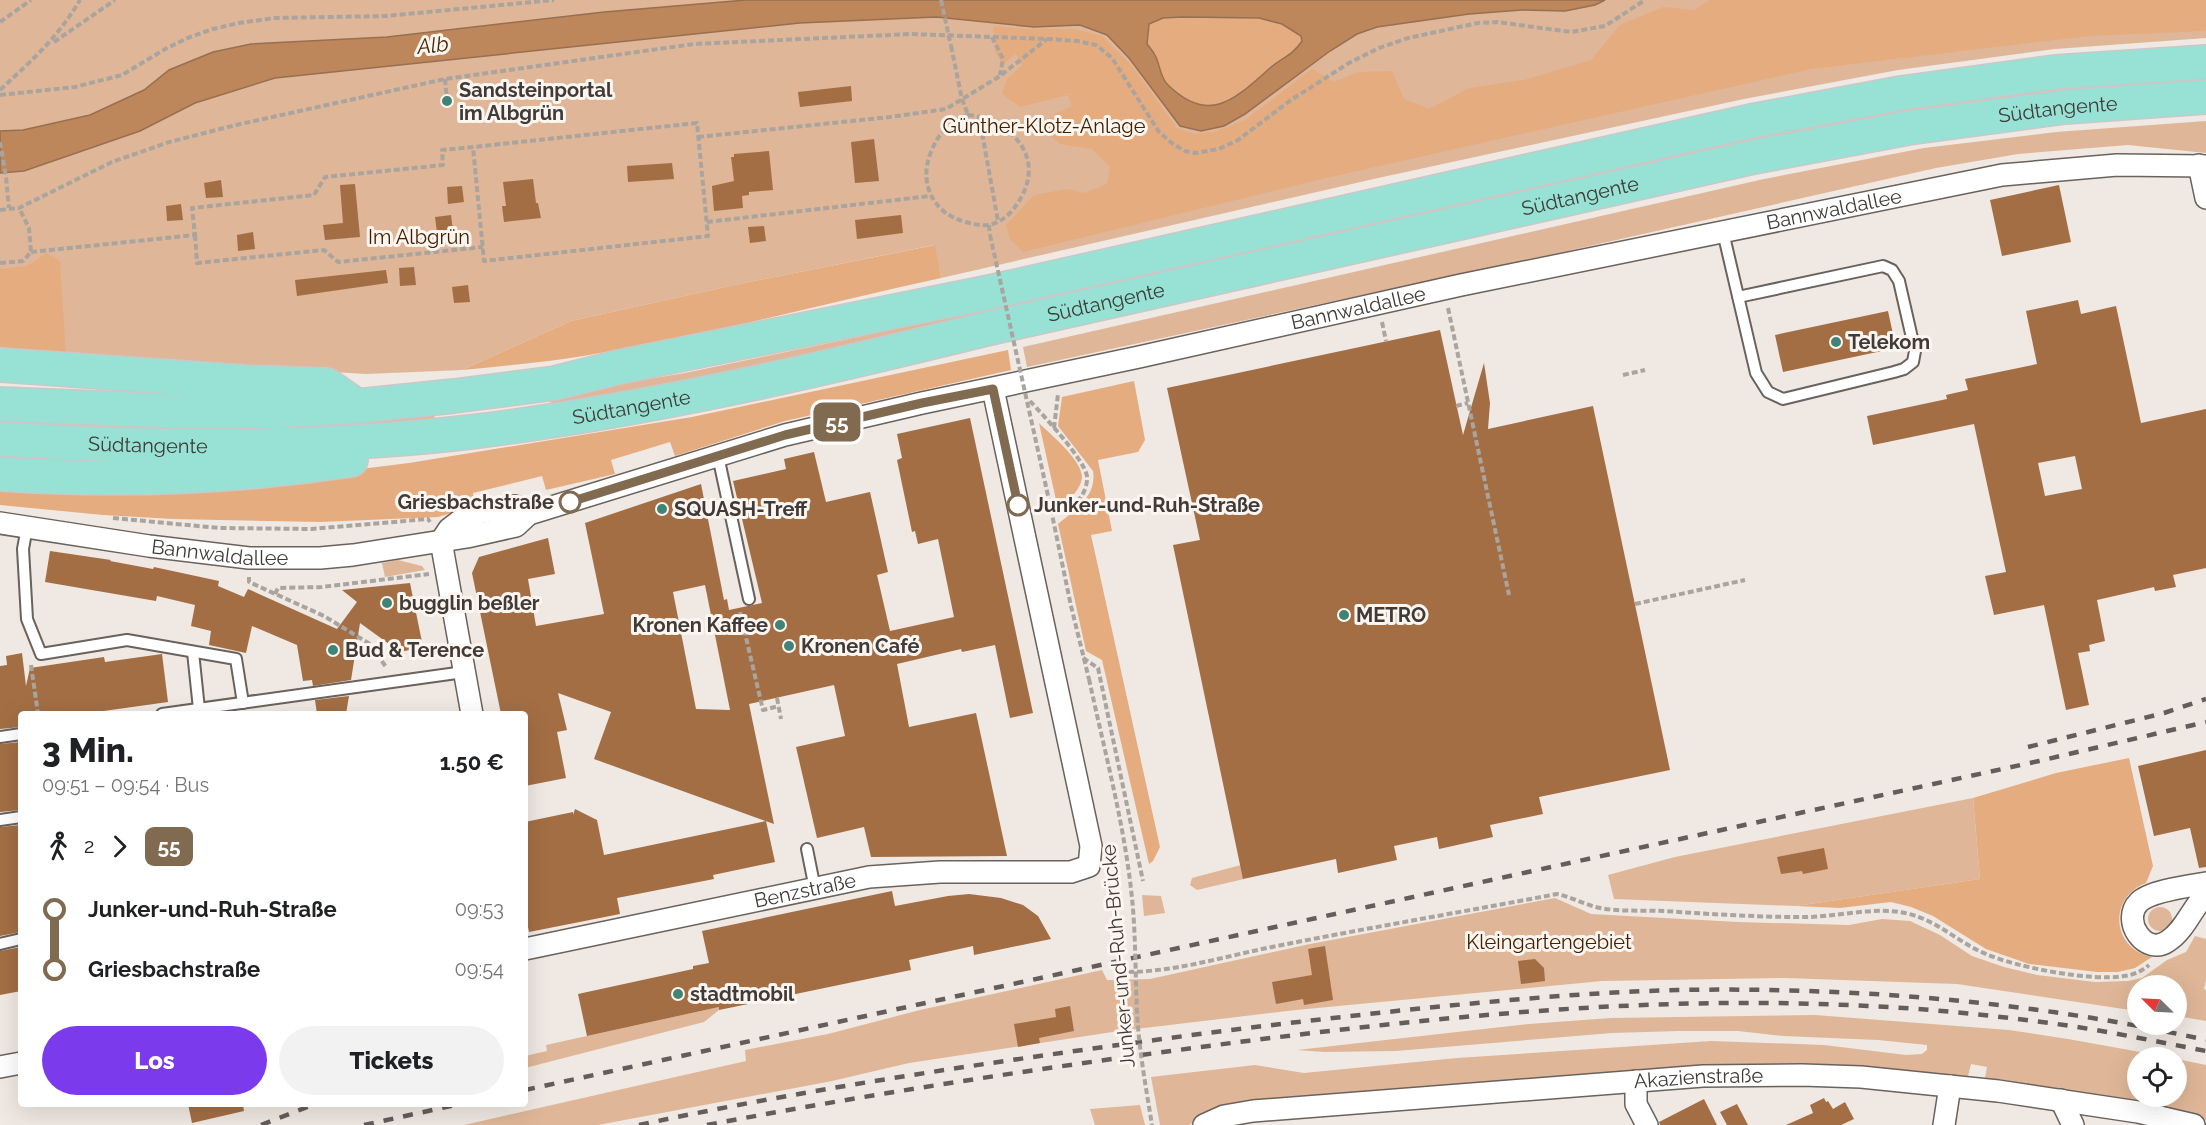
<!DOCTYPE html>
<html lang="de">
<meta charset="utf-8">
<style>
body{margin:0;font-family:Raleway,sans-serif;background:#f2f2f2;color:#202124;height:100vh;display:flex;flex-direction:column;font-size:22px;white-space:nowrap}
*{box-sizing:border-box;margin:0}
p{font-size:20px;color:#757577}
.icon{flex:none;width:33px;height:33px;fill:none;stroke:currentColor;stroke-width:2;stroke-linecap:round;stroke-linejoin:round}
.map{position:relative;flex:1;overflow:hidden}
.sheet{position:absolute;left:18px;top:711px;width:510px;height:396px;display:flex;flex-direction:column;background:#fff;border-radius:6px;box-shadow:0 6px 24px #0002}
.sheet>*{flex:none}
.badge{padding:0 12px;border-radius:9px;font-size:21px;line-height:39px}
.needle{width:39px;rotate:294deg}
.fabs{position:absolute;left:2127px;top:975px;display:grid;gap:12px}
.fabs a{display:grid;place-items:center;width:60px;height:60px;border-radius:50%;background:#fff;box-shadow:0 6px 24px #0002;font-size:30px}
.map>.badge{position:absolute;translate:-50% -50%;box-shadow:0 0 0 3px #fff}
.legs{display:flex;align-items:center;gap:9px;height:66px;padding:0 24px;font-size:20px}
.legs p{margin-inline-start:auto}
.headline{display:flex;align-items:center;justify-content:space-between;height:102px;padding:0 24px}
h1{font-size:33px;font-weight:800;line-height:45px}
.action{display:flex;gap:12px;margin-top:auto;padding:12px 24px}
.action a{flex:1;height:69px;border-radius:36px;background:#7c3aed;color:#fff;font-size:24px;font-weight:800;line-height:69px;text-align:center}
.action a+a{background:#f2f2f2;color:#202124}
ul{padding:0 24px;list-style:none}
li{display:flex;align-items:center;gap:21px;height:60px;font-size:22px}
li i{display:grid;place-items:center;width:9px;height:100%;margin:0 8px;background:currentColor}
li i::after{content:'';width:15px;height:15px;margin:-8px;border:4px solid;border-radius:50%;background:#fff}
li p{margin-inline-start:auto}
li:first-child i{background:linear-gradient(#0000 50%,currentColor 0)}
li:last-child i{background:linear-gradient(currentColor 50%,#0000 0)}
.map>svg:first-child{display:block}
.green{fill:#dfb697}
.forest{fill:#e5ac80}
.water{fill:#bd865b;stroke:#977051;stroke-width:1.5;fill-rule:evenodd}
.building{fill:#a36e44;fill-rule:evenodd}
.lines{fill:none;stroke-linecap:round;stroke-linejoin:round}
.service-casing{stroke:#69625d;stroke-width:14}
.minor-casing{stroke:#69625d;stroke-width:24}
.trunk-casing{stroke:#c9c8c8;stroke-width:36}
.path{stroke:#aaa49f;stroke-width:4;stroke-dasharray:6 3;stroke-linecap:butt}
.service{stroke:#fff;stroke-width:10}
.minor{stroke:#fff;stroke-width:21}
.trunk{stroke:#97e2d4;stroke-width:33}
.rail{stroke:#635e5b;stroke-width:4.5;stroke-dasharray:10 10;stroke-linecap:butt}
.path-bridge{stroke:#aaa49f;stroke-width:4;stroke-dasharray:6 3;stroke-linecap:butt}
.line-1-casing{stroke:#fff;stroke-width:14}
.line-1{stroke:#806a50;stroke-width:9}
.poi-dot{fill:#408477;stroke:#fdf5ef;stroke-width:2}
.stop-1-dot{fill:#fff;stroke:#806a50;stroke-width:3}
.labels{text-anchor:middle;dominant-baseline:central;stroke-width:6;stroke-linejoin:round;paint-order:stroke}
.poi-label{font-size:20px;font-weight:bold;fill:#3f3b39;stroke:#fdf5ef;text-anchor:start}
.street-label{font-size:20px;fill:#3f3b39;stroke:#fdf5ef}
.park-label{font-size:20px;fill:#442000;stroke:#fdf5ef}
.stop-label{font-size:20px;font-weight:bold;fill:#3f3b39;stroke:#fdf5ef;text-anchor:end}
.water-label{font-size:21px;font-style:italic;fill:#4a2502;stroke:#fdf5ef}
</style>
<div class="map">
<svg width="2206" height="1125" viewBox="0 0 2206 1125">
<rect width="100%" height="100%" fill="#f0e8e2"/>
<!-- green -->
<g class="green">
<path d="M0,0h2206v38l-151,11 -157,21 -154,29 -366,79 -437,100 -7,-33 -195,39 -168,37 -109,49 -96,4 -366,-22z"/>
<path d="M2206,76v9l-1449,284 -201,35 -7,-2 1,-2 49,-13 86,-14 168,-35 869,-196 266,-48z"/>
<path d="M2206,121v32l-78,-8 -110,9 -82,14 -373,84 -536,115 -4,-20 741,-168 160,-31 132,-16z"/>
<path d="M430,415h4l1,4 -13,3 -151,10 -271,-6v-10z"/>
<path d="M398,560l24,6 3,4 -40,7 -3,-14z"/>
<path d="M1973,798l7,81 -184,27 -182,-7 -6,-24 67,-18z"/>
<path d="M1241,865l3,14 -47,11 -7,-5 2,-7z"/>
<path d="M1142,895l19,1 4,17 -21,3z"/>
<path d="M1555,898l36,16 147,8 111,3 33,-6 28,2 30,14 32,21 32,11 33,8 58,7 33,-1 14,-3 25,-18 19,-8 9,-16 11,3v41l-2,9 2,1v31l-29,-5 -1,-30h-38l-1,25 -180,-27 -172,-6 -183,3 -306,29 -177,21 -210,32 -77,18 -234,44h-134l282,-64 -1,-11 83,-16 92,-24 182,-40 5,10 43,-1 160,-35z"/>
<circle cx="2160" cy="919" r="12"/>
<path d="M719,1007v3l-15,12 -179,46v-12l22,-5 -1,-6z"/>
<path d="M1815,1015l194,15 59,9 100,18 -30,1v38h38l1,-37 29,6v55l-55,-13 -166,-29 2,-11 -16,-3 -3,12 -93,-7 -162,-2 -83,4 -302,26 -126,20 -13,8h-29l-9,-48 104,-12 49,8 153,-15 254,-17 113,4 82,10 16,-1 5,-4v-5l-49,-5 -95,-4 -45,-5h-59l-67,2 -216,18 -72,1 -27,-2 232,-26 82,-6z"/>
<path d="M1140,1105l5,20h-50l-5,-16z"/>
</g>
<!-- forest -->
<g class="forest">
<path d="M1710,0h496v31l-116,5 -279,33 -476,107 -312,76 -13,-13 -4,-14 28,-30 34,-6 15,4 24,-9 3,-17 -18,-18 -32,-5 -20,-17 17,-14 15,-7 -4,-11 -48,12 -18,-13 5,-15 15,-14 -6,-11 -13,10 -7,-10 -3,-28 32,3h50l27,7 30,30 45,62 17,6 20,-2 31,-12 67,-51 22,13 24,-10 34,-1 12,28 25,10 40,-21 55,-8 67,-20 29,-35 43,-18 31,3z"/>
<path d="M1183,17l76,1 23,6 19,12 1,5c-10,15 -19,16 -32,27 -35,30 -59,58 -102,17 -8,-7 -8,-21 -13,-30 -2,-4 -5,-7 -8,-11l2,-20 14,-6z"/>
<path d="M935,245l6,33c-118,26 -234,57 -352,77 -42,7 -84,11 -127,15l109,-49 168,-37z"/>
<path d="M46,253l14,8 6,96 -66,-5v-83l28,-3z"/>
<path d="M1008,350l3,20 -226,51 -110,35 -5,-14 -59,18 4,14 -69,16 -4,-14 -69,17 2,13 -37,11 -118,5 -147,-3 -70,-4 -103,-10v-21l256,-2 153,-19 283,-46z"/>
<path d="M1134,381l11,59 -7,12 -40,8 14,71 -21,4 69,312 -7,14 -4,3 -47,-204 -16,-9 -28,-127c18,-15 39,-28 35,-53l-35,-45 4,-29z"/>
<path d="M1039,423c12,12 41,35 43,53 0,10 -8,18 -14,25l-9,2 -3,-3z"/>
<path d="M2129,758l24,108 -7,17c-38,14 -35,66 6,74l-17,11 -17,4h-21l-68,-8 -43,-15 -53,-33 -22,-9 -20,-5 -51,6 -44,-2 184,-27 -7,-81 83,-25z"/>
</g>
<!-- water -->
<path class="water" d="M746,0h859l-10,5 -30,6 -43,-1 -53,4 -92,13 -20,7 -27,17 -85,63 -21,12 -23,5 -21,-5 -51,-68 -22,-23 -27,-10 -46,2 -98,-10 -136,6 -525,55 -80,25 -55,28 -116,40 -24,2v-42l23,-1 67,-15 54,-25 25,-20 44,-18 38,-8 136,-7 217,-25zM1183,17l76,1 23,6 19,12 1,5c-10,15 -19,16 -32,27 -34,30 -60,58 -102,17 -8,-7 -8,-21 -13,-30 -2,-4 -5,-7 -8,-11l2,-20 14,-6z"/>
<!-- building -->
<g class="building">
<path d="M851,86l1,15 -52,6 -2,-15z"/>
<path d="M874,139l5,42 -24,2 -4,-41z"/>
<path d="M769,151l4,39 -24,2v3l-7,1 1,12 -29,3 -2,-25 22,-5 -3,-24h3v-3z"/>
<path d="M672,163l2,16 -46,3 -1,-16z"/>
<path d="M533,179l3,24h2l3,15 -37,4 -2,-16h4l-3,-24z"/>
<path d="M221,180l2,17 -17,1 -2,-15z"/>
<path d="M355,184l5,53 -35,3 -2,-15 20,-2 -3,-38z"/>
<path d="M2059,185l12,57 -69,14 -12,-56z"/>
<path d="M462,186l2,16 -16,2 -1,-17z"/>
<path d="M181,204l2,16 -16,1 -1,-15z"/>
<path d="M451,215l2,16 -16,2 -2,-16z"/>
<path d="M901,215l2,18 -46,6 -2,-19z"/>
<path d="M764,226l2,15 -16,2 -2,-16z"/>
<path d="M253,232l2,17 -17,2 -1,-16z"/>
<path d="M414,267l2,18 -16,1 -1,-18z"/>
<path d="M386,270l2,13 -91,13 -2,-16z"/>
<path d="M468,285l2,17 -16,1 -2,-16z"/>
<path d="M2078,300l3,14 35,-8 25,117 65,-14v159l-33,7 3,12 -21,4 -1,-4 -57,13 8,41 -16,4 1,6 -12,2 11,52 -23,5 -22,-105 -50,10 -9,-39 21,-4 -32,-148 -101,21 -6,-29 80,-17 -1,-4 22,-5 -3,-11 72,-15 -11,-53zM2075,456l7,33 -37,7 -7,-33z"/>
<path d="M1888,311l8,37 -113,24 -8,-37z"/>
<path d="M1440,330l23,105 21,-72 6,40 -2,26 105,-23 77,364 -131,27 4,17 -53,11 3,12 -54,12 -2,-12 -43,9 3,14 -59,13 -2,-14 -93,20 -70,-334 27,-5 -33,-152z"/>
<path d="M970,418l63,295 -23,5 -15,-73 -33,7 -1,-3 -64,15 12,63 67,-14 31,143 -136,1 -7,-30 -47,11 -21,-91 49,-11 -11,-51 -85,19 25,120 -180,-65 17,-47 -53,-19 9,37 -10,2 9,46 -41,8v-72h-24l-29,-141 7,-16 69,-19 7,36 -27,5 8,47 68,-12 -19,-91 116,-39 23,116 3,-1 2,11 33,-7 -29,-122 53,-12 -2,-10 30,-7 12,50 44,-10 18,80 -11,3 13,56 64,-14 -16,-78 -20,5 -3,-13 -3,1 -15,-72 5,-2 -5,-24zM705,585l25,125 -34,-1 -23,-117z"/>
<path d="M50,551l61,9 -1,1 43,8 1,-2 65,14 -1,5 26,11 4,-8 89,40 20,-27 -15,-12 68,-7 13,64 -23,5 -40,-29 -9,57 -38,6 -1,-6 -9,1 -6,-36 -45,-19 -6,27 -37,-8 2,-14 -20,-5 4,-21 -38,-9 -1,5 -111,-19z"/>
<path d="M22,653l4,33 4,-18 74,-11 1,5 57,-8 6,48 -86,12h-61v13l-21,2v-63l7,-1 -1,-9z"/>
<path d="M349,696l-3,18h-29l-2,-14z"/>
<path d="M21,742v68l-21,2v-68z"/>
<path d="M2206,750v117l-7,1 -9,-40 -36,8 -16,-70z"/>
<path d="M575,809l22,11 7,35 162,-34 9,41 -62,13 1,4 -97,19 3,16 -91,18 -4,-20v-90l48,-10v3z"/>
<path d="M21,825v107l-21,4v-109z"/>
<path d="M1824,848l4,21 -25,5 -1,-3 -21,3 -4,-17z"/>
<path d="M892,891l3,15 53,-10 21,-2 32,4 22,7 15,11 13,23 -77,16 -1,-9 -64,14 2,10 -192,40v-3l-132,29 -9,-42 115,-25v-3l16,-3 -7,-32z"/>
<path d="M1325,946l8,54 -29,5 -1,-6 -27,5 -4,-22 40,-7 -4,-26z"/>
<path d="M21,947v44l-21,4v-44z"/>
<path d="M1535,959l9,9 1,13 -24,3 -3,-23z"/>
<path d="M1070,1006l4,25 -35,7 1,5 -22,4 -4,-23 42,-7 -1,-8z"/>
<path d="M1824,1098l2,4 2,-1 5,8 12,-7 9,17 -13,6h-55l27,-12 -3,-8z"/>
<path d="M1704,1099l13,26h-57l-1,-3z"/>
<path d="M188,1104h55l1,7 -52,12z"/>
<path d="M1737,1104l11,21h-21l-7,-13z"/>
</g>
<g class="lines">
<defs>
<g id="service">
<path d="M1723,232l33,141 12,19 15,7 111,-27 10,-3 9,-7 2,-11 -16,-70 -7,-11 -9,-4 -145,31"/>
<path d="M718,456l31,143"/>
<path d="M27,527l-4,22 4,70 14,35 86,-14 109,19 7,44"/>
<path d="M193,652l6,57"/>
<path d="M162,714l302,-42"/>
<path d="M0,737l21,-3"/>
<path d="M0,820l21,-3"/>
<path d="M807,849l8,40"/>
<path d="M0,944l21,-5"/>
</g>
<g id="minor">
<path d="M2199,165l7,33"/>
<path id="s1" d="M0,523l149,23 100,12h71l33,-3 114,-18 49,-11 13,-12 256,-79 137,-32 217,-46 322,-72 541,-110 115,-10 89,1"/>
<path d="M441,541l31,173"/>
<path d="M441,541l8,-12 13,-10 17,-6 36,-7 14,8"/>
<path d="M2206,883c-17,3 -56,8 -67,19 -19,19 7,55 29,39 17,-11 24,-33 38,-47"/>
<path id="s2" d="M525,949l344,-72 71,-5h131l18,-6 2,-20 -98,-457"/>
<path d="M0,1067l21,-4"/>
<path d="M1636,1081v23l11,21"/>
<path d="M2061,1100l12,25"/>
<path id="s3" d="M1204,1125l20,-9 29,-5 450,-35 99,-1 59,2 137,14 140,21 56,13"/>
<path d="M1944,1125l6,-39"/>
</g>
<g id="trunk">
<path d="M0,365l245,17 82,3 30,21"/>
<path d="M0,404l174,7h99l84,-5 97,-10 101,-13 64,-16 371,-75 761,-171 150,-28 154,-21 151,-10"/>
<path id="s4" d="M0,439c156,10 314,11 470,-7 174,-21 346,-61 516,-103l768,-172 154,-29 157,-21 141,-10"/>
<path d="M0,474c120,8 232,4 351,-14"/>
</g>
</defs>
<!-- service casing -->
<use href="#service" class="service-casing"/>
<!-- minor casing -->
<use href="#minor" class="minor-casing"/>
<!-- trunk casing -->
<use href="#trunk" class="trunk-casing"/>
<!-- path -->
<g class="path">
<path d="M0,22l31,-22"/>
<path d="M992,37l11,22 -3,16"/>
<path d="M54,42l61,-42"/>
<path d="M951,46l11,53 6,16"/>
<path d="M445,79l2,22"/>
<path d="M0,90c33,-31 56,-50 80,-90"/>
<path d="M0,95l75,-8 47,-12 45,-27 23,-11 23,-8 26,-6 36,-5 111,-2 168,-16"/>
<path d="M968,115c36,3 73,35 57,74 -6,15 -18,33 -37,36 -7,1 -16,-1 -22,-3 -33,-8 -48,-39 -35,-70 7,-19 19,-30 37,-37z"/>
<path d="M979,116l19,105"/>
<path d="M698,137l192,-20 56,-8 54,-33 47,-37"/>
<path d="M0,142l6,35 3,31"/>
<path d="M0,210l19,-2 93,-46 57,-20 67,-17 209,-46 249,-35 216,-10 138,5 29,2 19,4 16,13 47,74 14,12 12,7 10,2 24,-4 19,-9 53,-40 58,-37 30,-15 29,-10 70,-15 19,-1 74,10 34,-6 40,-26"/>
<path d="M707,222l223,-26"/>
<path d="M989,225l1,10"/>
<path d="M195,235l2,28 127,-13 14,12 145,-15"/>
<path d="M31,252l164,-17 -3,-27 122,-13 11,-18 118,-12 -1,-15 31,-3 224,-24 11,113 -224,25 -11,-114"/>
<path d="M0,263l23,-2 8,-9 -2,-24 -10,-20"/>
<path d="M1448,308l61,287"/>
<path d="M1382,322l4,19"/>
<path d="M1623,375l22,-5"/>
<path d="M1030,401c13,14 54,58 57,75 1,10 -5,23 -14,29 -6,4 -15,6 -22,8"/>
<path d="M1456,406l12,-3"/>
<path d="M1054,428l4,-34"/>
<path d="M1049,500l22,106 18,73"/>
<path d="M113,518l106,10 93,1 116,-10 2,3"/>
<path d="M249,577v5l75,34 46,28 16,23"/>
<path d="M275,594l3,-6 44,-1 107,-13"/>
<path d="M1635,604l110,-24"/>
<path d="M740,612l23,98 16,-4"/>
<path d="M1083,658l15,10 45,213"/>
<path d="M31,665l7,49"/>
<path d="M777,698l4,21"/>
<path d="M1119,972c54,1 102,-15 153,-25 95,-19 190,-35 285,-53 15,3 28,11 43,14 20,4 43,2 64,3 45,3 91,6 136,6 36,1 75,-12 109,-3 29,7 50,29 77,40 29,13 107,28 138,22 10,-1 18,-5 25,-11"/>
<path d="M178,1104v2"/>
</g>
<!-- service -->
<use href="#service" class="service"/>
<!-- minor -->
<use href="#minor" class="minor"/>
<!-- trunk -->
<use href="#trunk" class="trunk"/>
<!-- rail -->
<g class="rail">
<path d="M2028,747l136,-34 42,-14"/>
<path d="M525,1090l1514,-329 167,-39"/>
<path d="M261,1125l54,-21"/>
<path d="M364,1125l96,-21"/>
<path d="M639,1125c168,-36 339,-61 509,-84 92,-13 184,-23 276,-33 84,-8 169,-16 254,-18 176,-3 355,11 528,50"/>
<path d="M707,1125c179,-34 360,-61 540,-84 206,-26 414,-46 621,-35 65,3 131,10 196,19 48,7 95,17 142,26"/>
</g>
<!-- path-bridge -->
<g class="path-bridge">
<path d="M941,0l10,46"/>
<path d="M990,235l59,265"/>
<path d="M1089,679c15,70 34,140 42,210 5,41 4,82 6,123 2,38 9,76 15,113"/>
</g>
</g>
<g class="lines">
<defs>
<path id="line-1" d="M570,502l215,-67 137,-32 71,-14 25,116"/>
</defs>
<!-- line-1 casing -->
<use href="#line-1" class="line-1-casing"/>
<!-- line-1 -->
<use href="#line-1" class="line-1"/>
</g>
<!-- markers -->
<g class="poi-dot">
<circle cx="447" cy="101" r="6"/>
<circle cx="1836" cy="342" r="6"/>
<circle cx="662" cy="509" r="6"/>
<circle cx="387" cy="603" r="6"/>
<circle cx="1344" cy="615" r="6"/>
<circle cx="780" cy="625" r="6"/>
<circle cx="789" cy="646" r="6"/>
<circle cx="333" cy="650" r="6"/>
<circle cx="678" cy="994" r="6"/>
</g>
<g class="stop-1-dot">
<circle cx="570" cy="502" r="10"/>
<circle cx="1018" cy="505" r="10"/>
</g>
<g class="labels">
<!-- poi labels -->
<g class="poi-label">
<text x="459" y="90">Sandsteinportal<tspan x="459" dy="23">im Albgrün</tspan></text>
<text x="1848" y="342">Telekom</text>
<text x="674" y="509">SQUASH-Treff</text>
<text x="399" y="603">bugglin beßler</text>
<text x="1356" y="615">METRO</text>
<text x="768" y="625" text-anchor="end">Kronen Kaffee</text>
<text x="801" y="646">Kronen Café</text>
<text x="345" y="650">Bud &amp; Terence</text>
<text x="690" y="994">stadtmobil</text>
</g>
<!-- street labels -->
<g class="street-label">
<text stroke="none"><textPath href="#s4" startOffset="2092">Südtangente</textPath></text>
<text stroke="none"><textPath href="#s4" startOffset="1606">Südtangente</textPath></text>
<text stroke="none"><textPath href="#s1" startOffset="1880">Bannwaldallee</textPath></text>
<text stroke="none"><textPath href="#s4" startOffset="1120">Südtangente</textPath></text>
<text stroke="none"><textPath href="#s1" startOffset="1394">Bannwaldallee</textPath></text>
<text stroke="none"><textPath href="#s4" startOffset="634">Südtangente</textPath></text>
<text stroke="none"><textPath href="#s4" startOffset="148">Südtangente</textPath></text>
<text stroke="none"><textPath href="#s1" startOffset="222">Bannwaldallee</textPath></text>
<text stroke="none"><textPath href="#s2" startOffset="286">Benzstraße</textPath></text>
<text transform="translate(1118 956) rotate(-95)">Junker-und-Ruh-Brücke</text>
<text stroke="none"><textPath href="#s3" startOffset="498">Akazienstraße</textPath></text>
</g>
<!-- park labels -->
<g class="park-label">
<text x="1044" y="126">Günther-Klotz-Anlage</text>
<text x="419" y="237">Im Albgrün</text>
<text x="1549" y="942">Kleingartengebiet</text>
</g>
<!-- stop labels -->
<g class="stop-label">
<text x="554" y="502">Griesbachstraße</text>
<text x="1034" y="505" text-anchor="start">Junker-und-Ruh-Straße</text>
</g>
<!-- water labels -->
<g class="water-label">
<text transform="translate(433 45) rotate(-6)">Alb</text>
</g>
</g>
</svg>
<div class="fabs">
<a><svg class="needle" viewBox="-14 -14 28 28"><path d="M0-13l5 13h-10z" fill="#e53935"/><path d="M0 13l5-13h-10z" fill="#757577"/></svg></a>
<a><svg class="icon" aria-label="locate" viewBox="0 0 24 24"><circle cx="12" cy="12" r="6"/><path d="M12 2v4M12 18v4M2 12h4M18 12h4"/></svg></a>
</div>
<b class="badge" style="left:837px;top:422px;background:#806a50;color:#fff">55</b>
<section class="sheet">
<div class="headline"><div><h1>3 Min.</h1><p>09:51 – 09:54 · Bus</p></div><b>1.50 €</b></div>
<div class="legs"><svg class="icon" aria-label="walk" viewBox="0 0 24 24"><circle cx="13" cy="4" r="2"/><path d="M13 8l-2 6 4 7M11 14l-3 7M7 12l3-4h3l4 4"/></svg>2<svg class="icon" aria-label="forward" viewBox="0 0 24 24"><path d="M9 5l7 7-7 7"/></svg><b class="badge" style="background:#806a50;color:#fff">55</b></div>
<ul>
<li><i style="color:#806a50"></i><b>Junker-und-Ruh-Straße</b><p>09:53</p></li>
<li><i style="color:#806a50"></i><b>Griesbachstraße</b><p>09:54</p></li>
</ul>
<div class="action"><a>Los</a><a>Tickets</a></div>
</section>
</div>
